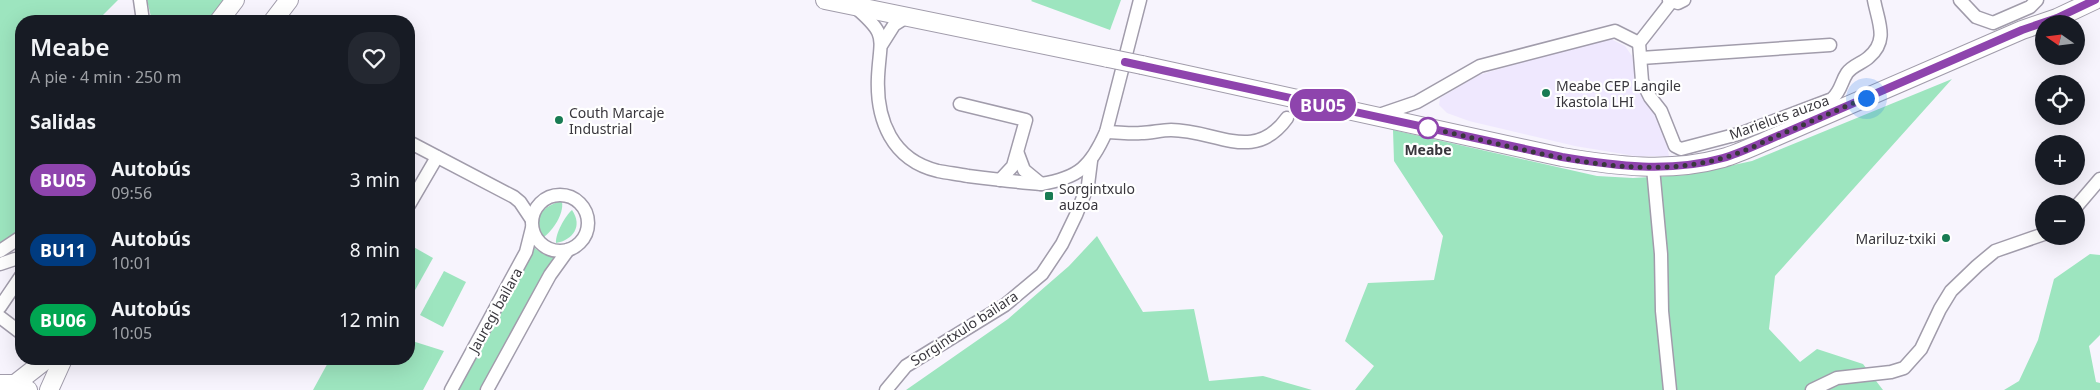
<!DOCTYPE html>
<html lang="es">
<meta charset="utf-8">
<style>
body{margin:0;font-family:"Noto Sans",sans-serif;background:#242831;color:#f1f3f6;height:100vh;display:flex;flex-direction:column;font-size:19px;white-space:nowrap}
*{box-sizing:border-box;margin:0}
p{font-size:16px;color:#9ea1a6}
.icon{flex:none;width:28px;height:28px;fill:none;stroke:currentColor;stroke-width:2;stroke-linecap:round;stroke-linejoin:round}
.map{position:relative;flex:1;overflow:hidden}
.details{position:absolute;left:15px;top:15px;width:400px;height:350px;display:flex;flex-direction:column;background:#171b24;border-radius:20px;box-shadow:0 5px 20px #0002}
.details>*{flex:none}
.badge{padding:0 10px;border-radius:16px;font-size:18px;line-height:32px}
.needle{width:32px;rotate:284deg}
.controls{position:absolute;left:2035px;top:15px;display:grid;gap:10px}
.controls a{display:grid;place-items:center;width:50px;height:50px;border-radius:50%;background:#171b24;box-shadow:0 5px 20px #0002;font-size:25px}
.you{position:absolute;width:25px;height:25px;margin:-12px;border:4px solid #fff;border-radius:50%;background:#1a73e8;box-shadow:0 0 0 8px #1a73e833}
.map>.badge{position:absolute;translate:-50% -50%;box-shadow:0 0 0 2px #fff}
h2{padding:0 15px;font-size:19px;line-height:45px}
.round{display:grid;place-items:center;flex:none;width:52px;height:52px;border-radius:20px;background:#242831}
.summary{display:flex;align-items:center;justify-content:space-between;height:85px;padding:0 15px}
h1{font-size:24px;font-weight:600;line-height:38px}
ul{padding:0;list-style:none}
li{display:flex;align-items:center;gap:15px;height:70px;padding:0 15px}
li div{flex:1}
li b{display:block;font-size:19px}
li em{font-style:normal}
li .badge{min-width:55px;font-weight:700;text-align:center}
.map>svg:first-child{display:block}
.built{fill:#efe8fe}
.green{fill:#9de5bf}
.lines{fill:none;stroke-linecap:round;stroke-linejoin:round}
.street-casing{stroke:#a19cab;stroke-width:15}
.secondary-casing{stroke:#a19cab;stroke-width:20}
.street{stroke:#fff;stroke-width:12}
.secondary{stroke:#fff;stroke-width:18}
.secondary-bridge-casing{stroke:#a19cab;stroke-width:20;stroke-linecap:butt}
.secondary-bridge{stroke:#fff;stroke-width:18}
.line-casing{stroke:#fff;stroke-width:11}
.line{stroke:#8e44ad;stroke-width:8}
.walk{stroke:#39373d;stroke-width:5;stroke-dasharray:0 9}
.poi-dot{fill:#187b53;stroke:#fff;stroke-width:2}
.stop-dot{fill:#fff;stroke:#8e44ad;stroke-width:2.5}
.labels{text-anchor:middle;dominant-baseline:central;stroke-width:4.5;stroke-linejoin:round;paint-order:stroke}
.poi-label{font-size:14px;fill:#39373d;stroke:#fff;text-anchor:start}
.street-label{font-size:14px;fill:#39373d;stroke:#fff}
.stop-label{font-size:14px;font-weight:bold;fill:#39373d;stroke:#fff}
</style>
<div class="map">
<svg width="2100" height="390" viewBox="0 0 2100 390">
<rect width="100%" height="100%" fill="#f7f4fd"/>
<!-- built -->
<path class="built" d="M1600,39h11l14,7 7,10 7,31 25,40 5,29h-34l-60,-10 -106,-25 -22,-8 -8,-8 1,-7 39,-23z"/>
<!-- green -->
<g class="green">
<path d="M0,0h118l-21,21h-76v79l-3,3 3,7v119l-10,10 -11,5z"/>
<path d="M147,0h78l-18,21h-55z"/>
<path d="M1032,0h89l-11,30 -79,-29z"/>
<path d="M1952,79l-177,197 -6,53 31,33 17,-13 46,15 20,26h-528l19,-24 -29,-25 23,-58 66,-3 9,-44 -49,-75 -1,-31 204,46 36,2 54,-3 65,-14z"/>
<path d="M558,202h4c2,12 -9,28 -18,35 -13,-18 -3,-29 14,-35z"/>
<path d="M572,210c11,16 1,30 -16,33 -1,-9 9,-27 16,-33z"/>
<path d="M1097,236l46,76 51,-3 15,72 54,-5 49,14h-406l102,-71 61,-53z"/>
<path d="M410,245l23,13 -24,43v-53z"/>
<path d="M533,247l12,8 10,2 -73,133h-26z"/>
<path d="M2090,254l10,1v80l-11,11 7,36 4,1v7h-96l15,-9 19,-41 16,-61z"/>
<path d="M444,271l22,11 -23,45 -23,-12z"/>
<path d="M409,340l35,11 -21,39h-110l17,-31h79z"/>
</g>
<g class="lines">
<defs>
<g id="street">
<path d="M140,0l3,21"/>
<path d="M1669,0l9,3 6,-3"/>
<path d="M1960,0l16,17 17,6 37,-16 7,-7"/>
<path d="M1671,2l-32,41 3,38 8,16 11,14 14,35 6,3 61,-16 90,-34c9,-8 9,-17 15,-26 6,-8 16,-10 22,-16 20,-17 9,-35 5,-57"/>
<path d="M855,7c34,29 25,30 23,70 -2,43 14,83 60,94 10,2 20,3 30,5 24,3 48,6 73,8 38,-6 50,-18 65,-52l34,-132"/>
<path d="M882,44l12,-19 11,-7"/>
<path d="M1641,58l189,-13"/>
<path d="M960,104l66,16 -13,46 -13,14"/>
<path d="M1376,116l41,-14 63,-36 135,-35 24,12"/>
<path d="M1106,132c12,0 24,2 35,1 10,0 20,-3 30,-3 45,0 83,34 116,-12"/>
<path d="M409,142l105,55 6,5 12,18"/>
<path d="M1018,154l6,16 17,14"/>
<path d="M1653,168l8,86 1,57 8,79"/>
<circle cx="560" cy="223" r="28"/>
<path d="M409,205l28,-48"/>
<path d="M2076,207l24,-28"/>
<path d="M0,251l21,-14"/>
<path d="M0,264l15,-5 6,2"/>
<path d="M0,307l21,-31"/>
<path d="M0,317l21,16"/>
<path d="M451,390l75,-138 6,-24"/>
<path d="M487,390l63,-115 18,-25"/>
<path d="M886,390l20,-24 99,-61 37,-31 20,-30 14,-29 12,-30 3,-24"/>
<path d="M1812,390l25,-12 54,-6 13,-4 17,-19 19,-40 11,-18 26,-25 18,-15 49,-17"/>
</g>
<g id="secondary">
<path d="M825,0l283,58"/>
<path d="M219,21l16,-21"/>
<path d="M273,21l16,-21"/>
<path d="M1142,65l420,92c54,9 107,16 161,1 14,-4 29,-11 43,-17l256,-111 35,-12 38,-18"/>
<path d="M0,384h15l13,6"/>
<path d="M15,384l32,-25"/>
<path d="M49,390l14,-31"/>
</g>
</defs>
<!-- street casing -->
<use href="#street" class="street-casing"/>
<!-- secondary casing -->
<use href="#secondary" class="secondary-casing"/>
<!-- street -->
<use href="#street" class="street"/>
<!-- secondary -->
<use href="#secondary" class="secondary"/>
<defs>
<path id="secondary-bridge" d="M1108,58l34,7"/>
</defs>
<!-- secondary-bridge casing -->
<use href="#secondary-bridge" class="secondary-bridge-casing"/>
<!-- secondary-bridge -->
<use href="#secondary-bridge" class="secondary-bridge"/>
</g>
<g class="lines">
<defs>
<path id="line" d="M1125,62l437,95c54,9 107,16 161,1 14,-4 29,-11 43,-17l256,-111 35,-12 38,-18"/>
</defs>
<!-- line casing -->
<use href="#line" class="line-casing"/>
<!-- line -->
<use href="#line" class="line"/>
<!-- walk -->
<path class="walk" d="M1428,128c93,19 201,57 295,30 19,-5 38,-15 56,-23 29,-12 58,-25 87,-37"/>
</g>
<!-- markers -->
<g class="poi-dot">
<circle cx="1546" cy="93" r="5"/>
<circle cx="559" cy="120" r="5"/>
<rect x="1044" y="191" width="10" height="10" rx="2.5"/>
<circle cx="1946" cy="238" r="5"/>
</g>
<circle class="stop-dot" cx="1428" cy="128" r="10"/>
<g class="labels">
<!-- poi labels -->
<g class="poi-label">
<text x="1556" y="85">Meabe CEP Langile<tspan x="1556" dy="16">Ikastola LHI</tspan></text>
<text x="569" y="112">Couth Marcaje<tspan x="569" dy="16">Industrial</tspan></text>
<text x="1059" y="188">Sorgintxulo<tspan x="1059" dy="16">auzoa</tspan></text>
<text x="1936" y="238" text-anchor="end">Mariluz-txiki</text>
</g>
<!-- street labels -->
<g class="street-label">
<text transform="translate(1779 117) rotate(-20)">Marieluts auzoa</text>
<text transform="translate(495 310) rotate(-61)">Jauregi bailara</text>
<text transform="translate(964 328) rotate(-33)">Sorgintxulo bailara</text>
</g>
<!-- stop labels -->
<g class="stop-label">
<text x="1428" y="149">Meabe</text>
</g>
</g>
</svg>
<div class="controls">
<a><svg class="needle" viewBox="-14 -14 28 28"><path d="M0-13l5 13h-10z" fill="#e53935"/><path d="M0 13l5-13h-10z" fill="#9ea1a6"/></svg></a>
<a><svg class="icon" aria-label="locate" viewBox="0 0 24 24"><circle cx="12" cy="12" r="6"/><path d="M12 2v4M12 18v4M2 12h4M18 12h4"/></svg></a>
<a>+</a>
<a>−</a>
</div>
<div class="you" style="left:1866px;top:98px"></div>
<b class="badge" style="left:1323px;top:105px;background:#8e44ad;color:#fff">BU05</b>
<section class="details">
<div class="summary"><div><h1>Meabe</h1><p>A pie · 4 min · 250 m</p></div><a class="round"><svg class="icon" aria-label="heart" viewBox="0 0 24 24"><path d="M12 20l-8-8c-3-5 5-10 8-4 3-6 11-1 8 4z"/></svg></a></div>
<h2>Salidas</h2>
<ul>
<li><span class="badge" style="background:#8e44ad;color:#fff">BU05</span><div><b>Autobús</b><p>09:56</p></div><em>3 min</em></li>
<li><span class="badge" style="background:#003b80;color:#fff">BU11</span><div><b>Autobús</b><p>10:01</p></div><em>8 min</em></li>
<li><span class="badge" style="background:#00a651;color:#fff">BU06</span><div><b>Autobús</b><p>10:05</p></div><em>12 min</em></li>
</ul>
</section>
</div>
